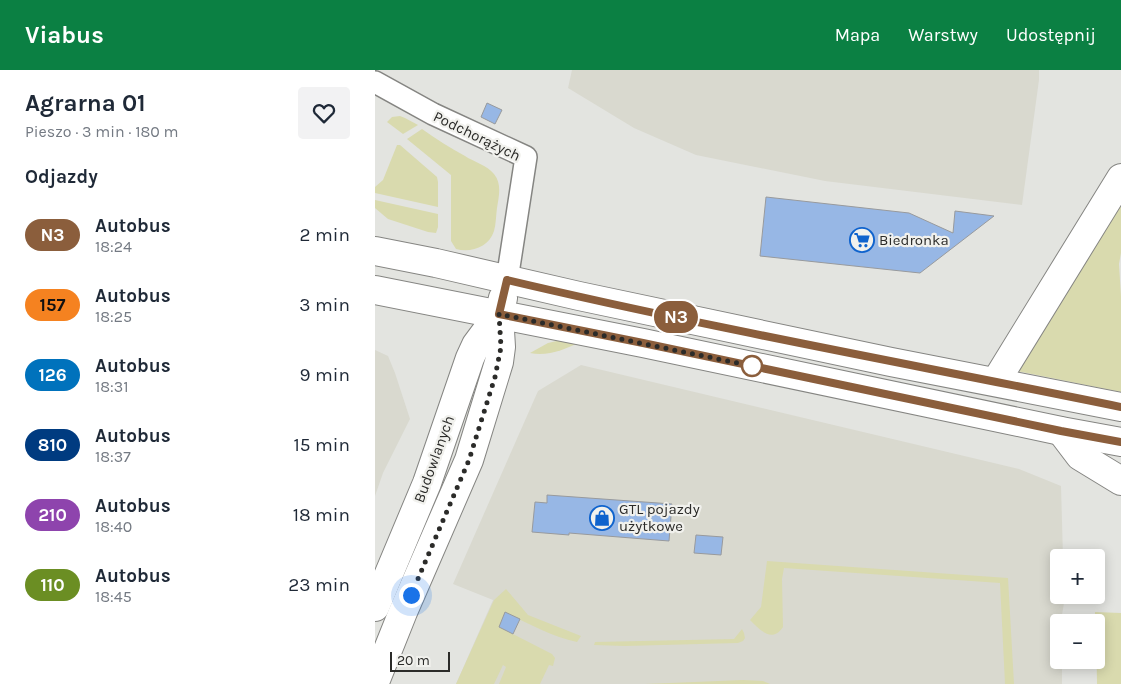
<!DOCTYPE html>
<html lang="pl">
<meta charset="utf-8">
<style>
body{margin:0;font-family:Karla,sans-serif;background:#f2f2f3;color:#1f2937;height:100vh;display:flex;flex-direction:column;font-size:19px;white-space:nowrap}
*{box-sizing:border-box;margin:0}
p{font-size:16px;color:#747a83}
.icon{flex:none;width:28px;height:28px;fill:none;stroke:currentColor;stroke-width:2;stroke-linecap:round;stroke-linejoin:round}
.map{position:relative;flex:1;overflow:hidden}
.panel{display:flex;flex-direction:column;background:#fff;width:375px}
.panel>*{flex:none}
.badge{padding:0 10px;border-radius:16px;font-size:18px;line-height:32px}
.buttons{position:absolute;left:675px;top:479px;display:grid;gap:10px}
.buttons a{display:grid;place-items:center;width:55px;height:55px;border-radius:5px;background:#fff;box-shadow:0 2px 12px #0003;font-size:25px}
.scale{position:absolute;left:15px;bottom:12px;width:60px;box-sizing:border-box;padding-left:5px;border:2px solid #2b2b29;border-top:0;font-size:14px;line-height:18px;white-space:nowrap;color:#2b2b29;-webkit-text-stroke:4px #f1f1ed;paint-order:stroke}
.you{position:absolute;width:25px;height:25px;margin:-12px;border:4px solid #fff;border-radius:50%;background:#1a73e8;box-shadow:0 0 0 8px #1a73e833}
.map>.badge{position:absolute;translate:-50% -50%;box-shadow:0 0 0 2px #fff}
h2{padding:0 25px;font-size:19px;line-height:45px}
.round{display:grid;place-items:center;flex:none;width:52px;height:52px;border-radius:5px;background:#f2f2f3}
.summary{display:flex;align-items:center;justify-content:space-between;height:85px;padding:0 25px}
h1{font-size:24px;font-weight:700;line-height:38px}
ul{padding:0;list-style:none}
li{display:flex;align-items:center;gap:15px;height:70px;padding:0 25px}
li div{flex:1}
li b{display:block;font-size:19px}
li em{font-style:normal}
li .badge{min-width:55px;font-weight:700;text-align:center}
header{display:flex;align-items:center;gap:30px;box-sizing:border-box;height:70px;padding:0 25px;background:#0b8043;color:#fff}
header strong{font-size:24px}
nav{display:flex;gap:28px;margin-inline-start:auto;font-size:18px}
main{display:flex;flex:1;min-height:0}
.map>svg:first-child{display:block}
.built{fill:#d9d9cf}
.green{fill:#d9daae}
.building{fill:#97b7e5;stroke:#989a9d}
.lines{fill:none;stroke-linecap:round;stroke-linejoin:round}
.street-casing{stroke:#858582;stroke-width:24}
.secondary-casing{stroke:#858582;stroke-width:30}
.highway-casing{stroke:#858582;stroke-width:30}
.street{stroke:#fff;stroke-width:21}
.secondary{stroke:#fff;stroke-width:28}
.highway{stroke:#fff;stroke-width:28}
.line-casing{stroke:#fff;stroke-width:11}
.line{stroke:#8b5e3c;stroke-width:8}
.walk{stroke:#2b2b29;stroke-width:5;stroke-dasharray:0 9}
.stop-dot{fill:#fff;stroke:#8b5e3c;stroke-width:2.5}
.labels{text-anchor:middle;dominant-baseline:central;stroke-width:4.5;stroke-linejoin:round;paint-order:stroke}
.street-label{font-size:15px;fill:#2b2b29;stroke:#f1f1ed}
.poi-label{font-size:15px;fill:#2b2b29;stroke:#f1f1ed;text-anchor:start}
</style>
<header>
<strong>Viabus</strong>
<nav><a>Mapa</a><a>Warstwy</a><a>Udostępnij</a></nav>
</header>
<main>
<section class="panel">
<div class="summary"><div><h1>Agrarna 01</h1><p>Pieszo · 3 min · 180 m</p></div><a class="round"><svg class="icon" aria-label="heart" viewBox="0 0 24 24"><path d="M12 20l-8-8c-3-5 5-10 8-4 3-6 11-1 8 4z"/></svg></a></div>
<h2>Odjazdy</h2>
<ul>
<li><span class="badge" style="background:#8b5e3c;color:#fff">N3</span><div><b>Autobus</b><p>18:24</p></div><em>2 min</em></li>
<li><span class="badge" style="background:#f58220;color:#111">157</span><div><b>Autobus</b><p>18:25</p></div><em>3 min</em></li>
<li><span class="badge" style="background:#0072bc;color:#fff">126</span><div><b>Autobus</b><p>18:31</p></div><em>9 min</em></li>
<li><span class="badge" style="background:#003b80;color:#fff">810</span><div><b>Autobus</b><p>18:37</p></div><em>15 min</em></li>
<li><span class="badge" style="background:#8e44ad;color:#fff">210</span><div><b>Autobus</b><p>18:40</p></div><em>18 min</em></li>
<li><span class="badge" style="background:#6b8e23;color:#fff">110</span><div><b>Autobus</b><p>18:45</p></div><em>23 min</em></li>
</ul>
</section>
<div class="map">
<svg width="746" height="614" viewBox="0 0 746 614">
<rect width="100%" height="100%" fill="#e3e4e0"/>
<!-- built -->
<g class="built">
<path d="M197,0h467v10l-17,125 -197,-24 -129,-26 -62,-27 -66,-40z"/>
<path d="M0,280l13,6 7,17 15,46 -27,54 -8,23z"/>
<path d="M206,295l438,104 42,17 2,71 -4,1v37h6v2l-3,18v7h-3v38h3v24h-606l37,-84 -40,-16 85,-193z"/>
</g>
<!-- green -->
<g class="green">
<path d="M25,46l5,2 13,7 -15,9 -16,-12 5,-5z"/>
<path d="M47,59c14,10 28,19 43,27 9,6 22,9 29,18 8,10 5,22 3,34 -1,7 -1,16 -3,23 -5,16 -23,22 -38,18l-5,-8v-66l-44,-36z"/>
<path d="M22,75h3l37,32 1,5v25l-63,-14v-6l8,-7z"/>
<path d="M0,130l63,14v13l-2,6 -8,-1 -40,-13 -13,-11z"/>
<path d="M746,133v50l-2,11 2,32v96l-104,-21z"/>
<path d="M186,270l19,2c-14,7 -33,15 -50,11l18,-10z"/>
<path d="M392,491l241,17 6,106h-9l-5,-101 -216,-15 -2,11 1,48c-11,17 -24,2 -33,-7l11,-13z"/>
<path d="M131,519l22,26 53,21 -4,6c-25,-5 -49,-19 -72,-29l-6,14 53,27 3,4 -2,8 -4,-1 -9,19h-41l7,-17 -3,-2 -9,19h-38l38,-84z"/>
<path d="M720,542l26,1v71h-24l-1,-62h-1z"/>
<path d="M367,559l2,4 1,5 -2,3 -5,2 -113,3 -31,-1 1,-3 139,-3z"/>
<path d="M368,610l20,1 7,3h-125z"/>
</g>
<!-- building -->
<g class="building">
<path d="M112,33l15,7 -7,14 -14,-7z"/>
<path d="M391,127l143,16 44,20 2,-22 39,5 -74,57 -160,-17z"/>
<path d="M172,425l125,9 -3,37 -100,-8v2l-37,-3 3,-30 12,1z"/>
<path d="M321,465l27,2 -2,18 -27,-2z"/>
<path d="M130,542l15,7 -7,15 -14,-7z"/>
</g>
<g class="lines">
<defs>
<path id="street" d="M0,12l58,32 93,43 -19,123"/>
<g id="secondary">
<path d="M0,181l61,12 143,33 312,66 230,45"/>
<path d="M0,220l268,53 418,88 60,11"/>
<path d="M0,537l52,-124 43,-125 6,-13 23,-31"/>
<path d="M0,612l28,-70 66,-152 30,-98 2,-15 -2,-33 4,-16"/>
</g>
<g id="highway">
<path d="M621,311l125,-203"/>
<path d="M686,361l19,25 41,25"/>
</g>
</defs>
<!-- street casing -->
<use href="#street" class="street-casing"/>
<!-- secondary casing -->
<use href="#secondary" class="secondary-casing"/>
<!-- highway casing -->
<use href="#highway" class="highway-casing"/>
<!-- street -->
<use href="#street" class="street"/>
<!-- secondary -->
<use href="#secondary" class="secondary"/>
<!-- highway -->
<use href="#highway" class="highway"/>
</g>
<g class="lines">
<defs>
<path id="line" d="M746,337c-205,-42 -411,-79 -614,-127l-8,34 144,29 418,88 60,11"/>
</defs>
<!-- line casing -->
<use href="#line" class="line-casing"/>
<!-- line -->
<use href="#line" class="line"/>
<!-- walk -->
<path class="walk" d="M36,525l58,-135 26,-83 6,-30 -2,-33 253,52"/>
</g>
<!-- icons -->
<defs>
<symbol id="supermarket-ring" viewBox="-11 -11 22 22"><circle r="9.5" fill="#f1f1ed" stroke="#0f63cd" stroke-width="1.5"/><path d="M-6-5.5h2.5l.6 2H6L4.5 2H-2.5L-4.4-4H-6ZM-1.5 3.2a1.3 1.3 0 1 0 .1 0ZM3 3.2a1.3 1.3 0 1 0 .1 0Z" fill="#0f63cd"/></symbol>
<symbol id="shop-ring" viewBox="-11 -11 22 22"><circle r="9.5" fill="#f1f1ed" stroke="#0f63cd" stroke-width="1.5"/><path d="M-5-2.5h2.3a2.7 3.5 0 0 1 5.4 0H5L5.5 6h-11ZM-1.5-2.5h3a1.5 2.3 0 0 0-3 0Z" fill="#0f63cd"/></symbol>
</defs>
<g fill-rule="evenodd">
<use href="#supermarket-ring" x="473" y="156" width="28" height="28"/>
<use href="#shop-ring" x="213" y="434" width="28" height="28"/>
</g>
<!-- markers -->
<circle class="stop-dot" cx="377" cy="296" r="10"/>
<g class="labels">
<!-- street labels -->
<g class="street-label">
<text transform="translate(102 66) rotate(26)">Podchorążych</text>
<text transform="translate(59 389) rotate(-70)">Budowlanych</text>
</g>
<!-- poi labels -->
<g class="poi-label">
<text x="504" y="170">Biedronka</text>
<text x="244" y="439">GTL pojazdy<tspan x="244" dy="17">użytkowe</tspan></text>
</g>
</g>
</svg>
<div class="buttons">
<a>+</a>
<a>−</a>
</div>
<div class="scale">20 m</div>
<div class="you" style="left:36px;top:525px"></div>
<b class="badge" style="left:301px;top:247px;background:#8b5e3c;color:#fff">N3</b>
</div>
</main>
